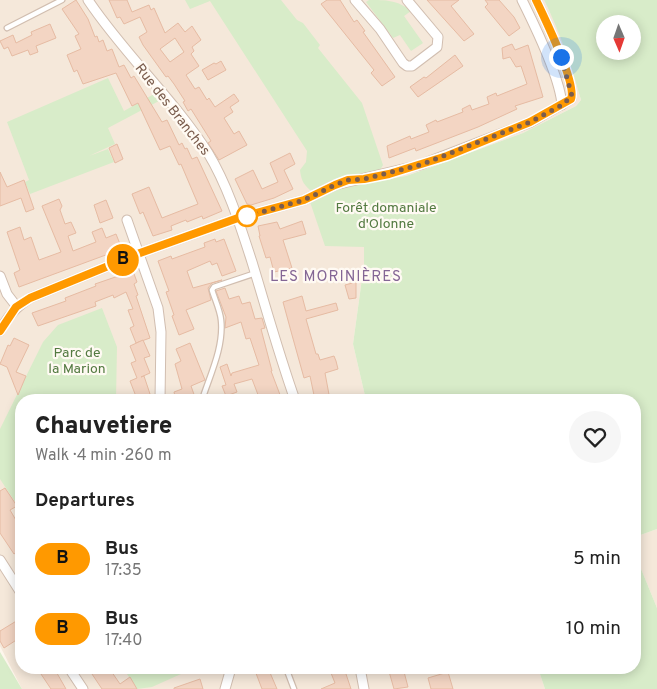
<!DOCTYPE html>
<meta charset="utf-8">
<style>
body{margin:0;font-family:Overpass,sans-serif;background:#f6f6f6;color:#222;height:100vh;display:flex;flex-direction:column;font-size:19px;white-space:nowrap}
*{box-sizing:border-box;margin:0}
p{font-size:16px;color:#767676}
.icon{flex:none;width:28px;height:28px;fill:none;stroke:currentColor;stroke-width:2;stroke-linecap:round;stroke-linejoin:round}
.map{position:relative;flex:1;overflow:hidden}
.details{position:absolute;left:15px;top:394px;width:626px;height:280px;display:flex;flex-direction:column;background:#fff;border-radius:20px;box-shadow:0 2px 12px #0003}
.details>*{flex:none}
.badge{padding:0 10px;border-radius:16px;font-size:18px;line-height:32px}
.needle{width:32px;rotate:178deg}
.controls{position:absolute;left:596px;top:15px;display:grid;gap:10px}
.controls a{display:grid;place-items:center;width:45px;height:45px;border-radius:50%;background:#fff;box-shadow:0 2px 12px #0003;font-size:25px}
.you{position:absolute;width:25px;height:25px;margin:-12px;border:4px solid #fff;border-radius:50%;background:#1a73e8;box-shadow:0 0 0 8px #1a73e833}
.map>.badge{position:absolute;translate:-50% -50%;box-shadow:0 0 0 2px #fff}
h2{padding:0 20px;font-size:19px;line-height:45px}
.round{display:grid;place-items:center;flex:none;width:52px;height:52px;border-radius:26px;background:#f6f6f6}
.summary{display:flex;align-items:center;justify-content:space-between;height:85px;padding:0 20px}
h1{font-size:24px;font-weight:800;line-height:38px}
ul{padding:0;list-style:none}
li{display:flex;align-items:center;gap:15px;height:70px;padding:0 20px}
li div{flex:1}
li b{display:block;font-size:19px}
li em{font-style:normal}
li .badge{min-width:55px;font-weight:700;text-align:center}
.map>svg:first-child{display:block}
.residential{fill:#f5e8da}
.green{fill:#d8ecc9;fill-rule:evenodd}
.building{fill:#f3d5c3;stroke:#e6bba3;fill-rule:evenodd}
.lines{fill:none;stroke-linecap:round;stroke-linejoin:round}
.service-casing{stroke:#d1beb0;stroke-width:7}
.minor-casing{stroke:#d1beb0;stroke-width:11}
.service{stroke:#fff;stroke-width:4.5}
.minor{stroke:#fff;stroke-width:9}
.line-casing{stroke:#fff;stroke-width:11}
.line{stroke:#f90;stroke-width:8}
.walk{stroke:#7a5c4d;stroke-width:5;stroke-dasharray:0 9}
.stop-dot{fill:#fff;stroke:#f90;stroke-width:2.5}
.labels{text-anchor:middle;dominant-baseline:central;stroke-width:4.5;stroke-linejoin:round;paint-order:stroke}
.street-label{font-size:14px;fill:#7a5c4d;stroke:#fffaf3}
.park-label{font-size:14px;fill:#537a41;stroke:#fffaf3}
.neighbourhood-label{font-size:15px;letter-spacing:1px;fill:#846695;stroke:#fffaf3}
</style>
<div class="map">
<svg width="657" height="689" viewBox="0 0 657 689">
<rect width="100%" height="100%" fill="#fdf6ec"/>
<!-- residential -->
<g class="residential">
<path d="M0,0h544l14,28 14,41 9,31 -5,6 -53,27 -117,43 -56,9 14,62v17l-11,80 13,56h-345v268h452l2,3 22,-3h41l7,21h-523l-22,-43z"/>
<path d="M657,529v79l-22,-54v-17z"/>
</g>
<!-- green -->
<g class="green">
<path d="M185,0h96l16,20 6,3 17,22 -2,3 44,55 21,62 -3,5 -44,9 -17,11h-9c-7,-6 -9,-11 -10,-20l6,-8 1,-11 -97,-150 -20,8z"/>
<path d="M369,0c17,0 29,0 42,11l-7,5 19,27 -12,8 -11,-16 -7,3 -27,-36z"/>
<path d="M544,0h113v529l-22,8v-137h-269l-13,-56 11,-80v-17l-39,-1 -15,-44 14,-10 26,-7 56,-9 31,-11 86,-32 53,-27 5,-6c-10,-35 -21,-68 -37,-100zM605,24h27v27h-27z"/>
<path d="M108,78l16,33 30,-17 5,7 -51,27 7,16 -26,12 19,-7 6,13 -84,32 -5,-12 4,-2 -22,-58z"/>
<path d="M102,308l15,39 -1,53h-95v111l-21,-32v-50l43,-87 15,-17z"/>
<path d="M635,554l22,54v81h-112l-7,-21h97z"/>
<path d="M0,652l22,37h-22z"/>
<path d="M123,668h59l-1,6 -29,13 -15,2z"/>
</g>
<!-- building -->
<g class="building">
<path d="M76,0l12,19 7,18 2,-1 2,6 4,-2 4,11 5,-2 7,18 5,-2 7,13 3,-2 28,46 5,-2 12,25 3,-2 3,6 2,-1 5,11 5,-2 25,54 -19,8 -1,-3 -15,6 -1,-2 -15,6 1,4 -19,6 -10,-24 -3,2 -8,-20 17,-7 13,31 36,-14 -17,-40 -2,1 -9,-19 -10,4 -22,-47 -6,3 -16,-33 -33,11 -6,-14 -3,2 -7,-17 14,-6 -6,-13 4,-2 -17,-25z"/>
<path d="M109,0h18l5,12 17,-7 2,5 3,-2 11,25 13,-10 7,9 7,-6 9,14 -9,7 2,4 -3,3 8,12 -13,9 9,14 4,-2 8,13 2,-2 6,9 19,-13 5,7 -9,6 3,5 -9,6 10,16 5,-3 8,14 -28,15 -11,-17 3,-2 -20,-32 -3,2 -5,-9 2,-1 -11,-17 -6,-8 -2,1 -23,-32 -4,-8 8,-5 -7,-15 -16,7 -4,-7 -3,1zM175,38l9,14 -14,10 -10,-13z"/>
<path d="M327,0h13l14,22 3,-2 8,11 -2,1 32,45 -13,9 -11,-13 3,-3 -53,-66z"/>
<path d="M427,0h32l-8,6 23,28 -10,7z"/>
<path d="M485,0h14l15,17 6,11 -11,8 -24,-29 3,-3z"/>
<path d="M50,24l6,14 -20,8 2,6 -8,3 -2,-5 -16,6 -4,-9 -4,2 -4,-8 13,-6 3,8 16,-8 -1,-3z"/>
<path d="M512,44l3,6 13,-5 15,52 -28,9 2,3 -39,18 -62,24 -1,-3 -26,10 -2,-12 23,-10 1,3 18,-7 -3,-7 10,-5 1,2 26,-10 -1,-3 8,-4 2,5 17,-6 -2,-7 9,-4 1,3 30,-12 -6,-18 -5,1 -6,-10 -7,2 -1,-11z"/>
<path d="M455,55l8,11 -45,31 -8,-10 14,-10 2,1z"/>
<path d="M221,61l5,9 -18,10 -6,-10 12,-7 2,1z"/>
<path d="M117,144l6,15 -8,4 -6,-15z"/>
<path d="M290,153l5,11 -11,6 9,19 -19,9 -23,7 -4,-1 -12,-25 18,-9 9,19 16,-7 -8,-19z"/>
<path d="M0,172l7,15 17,-7 10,29 -8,3 -5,-14 -21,8z"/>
<path d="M59,199l3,7 -2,4 5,14 6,-2 5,11 -8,3 5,15 23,-9 -4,-10 10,-4 4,10 10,-4 6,15 -103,38 -5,-14 6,-3 -13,-38 13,-5 4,13 7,-3 8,23 22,-8 -19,-46z"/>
<path d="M106,200l7,18 -13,5 -6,-18z"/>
<path d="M302,221l4,13 -23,6 9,28 -18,4 -4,-15 -4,1 -7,-22h1l-2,-10 19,-4 3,7z"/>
<path d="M215,239l1,3 8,-3 12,32 -14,5 -5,-13 -5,2 -2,-4 -23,10 6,17 29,-8 -10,3 -4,5 3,12 -25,10 8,19 -15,6 -7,-19 2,-1 -8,-23 3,-1 -11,-30 13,-5 1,3 33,-12 -1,-4z"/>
<path d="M133,271l4,11 -3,2 4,11 -2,1 14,42 -14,5 -6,-15 4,-2 -6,-16 5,-1 -7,-17 -12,6 -1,-3 -18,7 1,4 -58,20 -6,-13 34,-12 -1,-3 31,-12 -1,-2z"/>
<path d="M356,282v16l-7,1 -4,-14z"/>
<path d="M225,288l4,11 10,-3 3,8 8,-2 5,17 7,-1 3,10 -4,1 11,42h-1l11,29h-22l-8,-21 -18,5 3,8 -11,4 -4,-10 4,-1 -6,-18 7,-3 4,12 1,-3 27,-8 -9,-27 -4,1 -5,-17 -16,6 1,-11 -10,-26z"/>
<path d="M302,296l4,15 30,-8 2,7 -32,9 10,35h2l2,6 14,-4 2,5 2,8 -13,4 5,27h-15l-5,-24 -6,2 -12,-43 -9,-33z"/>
<path d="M14,338l15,7 -13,27 10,4 -8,19 -11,-28 -7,-3 8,-19 2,1z"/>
<path d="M143,340l7,16 -6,2 6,15 -9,4 3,-1 6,18 -13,5 -7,-18 7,-3 -6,-15 5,-2 -6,-15z"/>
<path d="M190,343l15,37 -14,6 5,14h-20l-2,-8 8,-3 -7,-25 6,-3 -5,-12z"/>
<path d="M5,488l12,18 -7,4 10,17 -4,3 5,9v10l-7,5 -14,-21v-42z"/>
<path d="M18,620l3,6v11l-17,11 -4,-7v-10z"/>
<path d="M37,668h17l12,21h-15z"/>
<path d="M88,668h21l11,16 10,-7 7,12h-35z"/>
<path d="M254,668h14l9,21h-15z"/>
<path d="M329,668h15l7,21h-30l14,-6z"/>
<path d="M388,668h15l5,19 -14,2z"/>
<path d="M448,672l5,17h-22l-3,-11z"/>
<path d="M200,679l3,10h-29v-1z"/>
</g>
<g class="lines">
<defs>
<g id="service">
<path d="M7,28l55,-28"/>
<path d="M202,400c8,-25 22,-53 19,-80 -1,-10 -6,-20 -9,-30l2,-3 42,-14"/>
<path d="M286,668l8,21"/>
</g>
<g id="minor">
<path d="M88,0c36,54 85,98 120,153 20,33 32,72 44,109 14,46 27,93 43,138"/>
<path d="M355,0l25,29 23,34 4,3h5l25,-19 1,-10 -31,-37"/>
<path d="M522,0c13,26 38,77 40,105"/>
<path d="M127,220l31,88 3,24 -1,68"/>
<path d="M0,276l7,18 10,13"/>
<path d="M0,331c8,-15 16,-24 30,-33l110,-45 98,-35 66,-18 31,-15 85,-20 111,-43 40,-23c6,-14 -27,-82 -35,-99"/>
<path d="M0,560l21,33"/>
<path d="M69,668l14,21"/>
<path d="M360,668l4,21"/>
<path d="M225,689l6,-21"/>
</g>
</defs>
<!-- service casing -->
<use href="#service" class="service-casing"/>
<!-- minor casing -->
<use href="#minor" class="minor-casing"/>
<!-- service -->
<use href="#service" class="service"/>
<!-- minor -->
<use href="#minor" class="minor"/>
</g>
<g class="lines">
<defs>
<path id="line" d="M0,331l16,-24 14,-9 110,-45 98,-35 66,-18 31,-15 13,-5 16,-1 25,-5 58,-18 83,-34 41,-23c6,-15 -27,-82 -35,-99"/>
</defs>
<!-- line casing -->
<use href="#line" class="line-casing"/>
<!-- line -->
<use href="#line" class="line"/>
<!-- walk -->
<path class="walk" d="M247,216l57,-16 31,-15 13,-5 16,-1 56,-14 110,-43 32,-17 10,-9 -11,-39"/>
</g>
<!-- markers -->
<circle class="stop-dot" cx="247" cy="216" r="10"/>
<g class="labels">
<!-- street labels -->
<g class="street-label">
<text transform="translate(172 110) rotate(52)">Rue des Branches</text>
</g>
<!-- park labels -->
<g class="park-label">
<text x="386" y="208">Forêt domaniale<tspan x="386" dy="16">d'Olonne</tspan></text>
<text x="77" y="353">Parc de<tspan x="77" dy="16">la Marion</tspan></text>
</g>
<!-- neighbourhood labels -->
<g class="neighbourhood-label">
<text x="336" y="277">LES MORINIÈRES</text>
</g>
</g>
</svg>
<div class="controls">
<a><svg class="needle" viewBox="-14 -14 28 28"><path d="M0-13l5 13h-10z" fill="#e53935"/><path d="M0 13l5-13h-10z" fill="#767676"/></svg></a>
</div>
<div class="you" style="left:561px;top:57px"></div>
<b class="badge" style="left:123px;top:260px;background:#f90;color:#111">B</b>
<section class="details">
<div class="summary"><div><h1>Chauvetiere</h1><p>Walk · 4 min · 260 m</p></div><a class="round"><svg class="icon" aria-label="heart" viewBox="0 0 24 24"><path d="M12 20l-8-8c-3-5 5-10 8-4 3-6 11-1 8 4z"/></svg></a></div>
<h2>Departures</h2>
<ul>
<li><span class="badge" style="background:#f90;color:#111">B</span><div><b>Bus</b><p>17:35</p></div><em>5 min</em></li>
<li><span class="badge" style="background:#f90;color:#111">B</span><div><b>Bus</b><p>17:40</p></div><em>10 min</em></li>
</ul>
</section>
</div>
